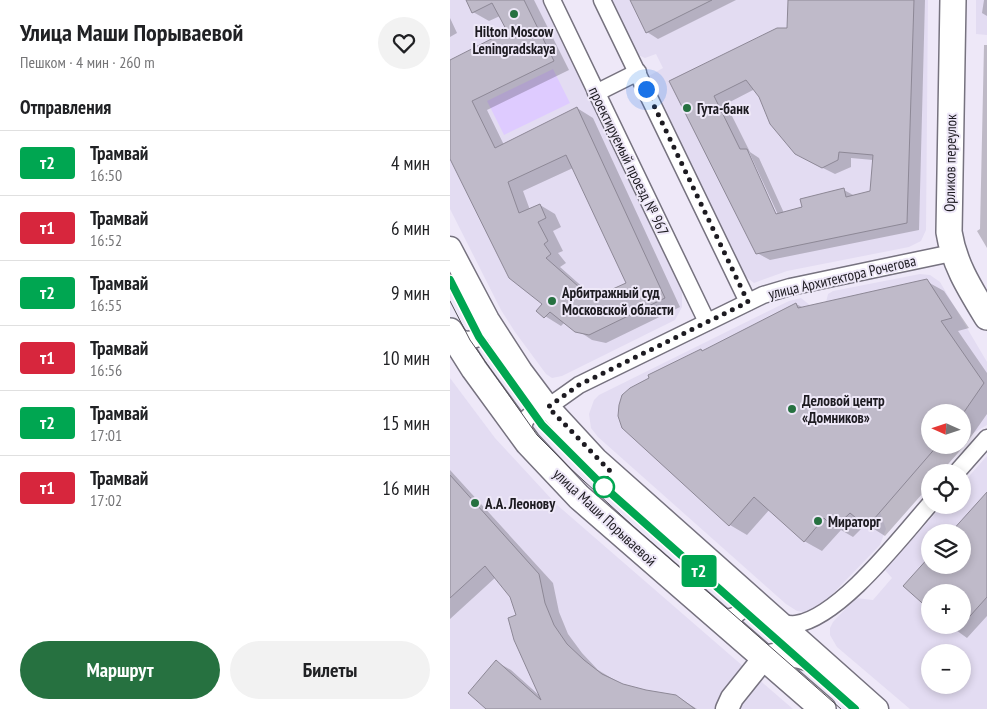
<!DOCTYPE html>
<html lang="ru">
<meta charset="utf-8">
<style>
body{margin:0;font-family:"PT Sans Narrow",sans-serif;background:#f2f2f2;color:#202124;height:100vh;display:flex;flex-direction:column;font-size:19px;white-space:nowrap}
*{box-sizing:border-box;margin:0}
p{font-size:16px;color:#757577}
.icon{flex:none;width:28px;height:28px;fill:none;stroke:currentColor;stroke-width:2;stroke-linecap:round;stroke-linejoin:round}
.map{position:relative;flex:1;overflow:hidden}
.drawer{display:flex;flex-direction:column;background:#fff;width:450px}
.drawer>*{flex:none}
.badge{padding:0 10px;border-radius:4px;font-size:18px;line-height:32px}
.needle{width:32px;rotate:273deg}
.tools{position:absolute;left:471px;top:404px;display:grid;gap:10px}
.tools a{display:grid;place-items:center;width:50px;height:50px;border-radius:50%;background:#fff;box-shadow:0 2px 8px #0003;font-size:25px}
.you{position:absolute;width:25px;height:25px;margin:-12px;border:4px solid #fff;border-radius:50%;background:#1a73e8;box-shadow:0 0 0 8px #1a73e833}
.map>.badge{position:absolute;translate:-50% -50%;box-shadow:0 0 0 2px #fff}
h2{padding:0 20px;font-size:19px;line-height:45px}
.round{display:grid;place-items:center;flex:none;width:52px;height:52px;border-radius:26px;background:#f2f2f2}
.head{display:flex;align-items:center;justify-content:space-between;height:85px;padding:0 20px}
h1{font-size:24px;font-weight:700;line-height:38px}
.primary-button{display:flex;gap:10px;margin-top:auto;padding:10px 20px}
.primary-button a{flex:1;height:58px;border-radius:30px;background:#267140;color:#fff;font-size:20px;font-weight:700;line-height:58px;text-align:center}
.primary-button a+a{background:#f2f2f2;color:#202124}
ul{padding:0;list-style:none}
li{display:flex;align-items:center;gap:15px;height:65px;padding:0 20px;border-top:1px solid #e0e0e0}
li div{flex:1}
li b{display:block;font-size:19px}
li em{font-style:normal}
li .badge{min-width:55px;font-weight:700;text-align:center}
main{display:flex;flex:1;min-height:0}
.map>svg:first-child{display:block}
.built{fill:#e3dcf2;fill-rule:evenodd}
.green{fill:#decbff}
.shadow{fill:#0003;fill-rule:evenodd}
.building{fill:#bfbac9;stroke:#8d8896;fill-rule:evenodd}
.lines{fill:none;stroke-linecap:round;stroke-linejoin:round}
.street-casing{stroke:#76727f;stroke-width:19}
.secondary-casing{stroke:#76727f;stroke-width:25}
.primary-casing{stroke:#76727f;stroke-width:28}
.street{stroke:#fff;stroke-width:16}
.secondary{stroke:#fff;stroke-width:22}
.primary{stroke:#fff;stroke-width:25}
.tram{stroke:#524f58;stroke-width:1}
.line-casing{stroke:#fff;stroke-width:11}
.line{stroke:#00a651;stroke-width:8}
.walk{stroke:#1d1b21;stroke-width:5;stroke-dasharray:0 9}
.poi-dot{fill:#267140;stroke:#eee8f8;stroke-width:2}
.stop-dot{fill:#fff;stroke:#00a651;stroke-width:2.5}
.labels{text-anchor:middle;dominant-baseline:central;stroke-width:4;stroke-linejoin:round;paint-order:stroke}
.poi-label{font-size:15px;font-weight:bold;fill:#1d1b21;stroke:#eee8f8;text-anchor:start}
.street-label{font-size:15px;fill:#1d1b21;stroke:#eee8f8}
</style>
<main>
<section class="drawer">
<div class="head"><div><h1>Улица Маши Порываевой</h1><p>Пешком · 4 мин · 260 m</p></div><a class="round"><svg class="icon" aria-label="heart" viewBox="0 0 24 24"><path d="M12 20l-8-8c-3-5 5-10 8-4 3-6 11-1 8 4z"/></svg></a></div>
<h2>Отправления</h2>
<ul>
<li><span class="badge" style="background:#00a651;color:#fff">т2</span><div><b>Трамвай</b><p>16:50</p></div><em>4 мин</em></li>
<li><span class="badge" style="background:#d7263d;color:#fff">т1</span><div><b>Трамвай</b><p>16:52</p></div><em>6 мин</em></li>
<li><span class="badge" style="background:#00a651;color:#fff">т2</span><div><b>Трамвай</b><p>16:55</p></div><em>9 мин</em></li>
<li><span class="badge" style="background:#d7263d;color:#fff">т1</span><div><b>Трамвай</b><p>16:56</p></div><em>10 мин</em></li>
<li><span class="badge" style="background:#00a651;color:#fff">т2</span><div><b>Трамвай</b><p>17:01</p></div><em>15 мин</em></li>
<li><span class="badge" style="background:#d7263d;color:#fff">т1</span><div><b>Трамвай</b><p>17:02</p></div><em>16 мин</em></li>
</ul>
<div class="primary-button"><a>Маршрут</a><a>Билеты</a></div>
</section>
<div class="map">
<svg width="537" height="709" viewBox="0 0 537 709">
<rect width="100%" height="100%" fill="#eee8f8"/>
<!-- built -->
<g class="built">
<path d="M0,0h92l140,289v18l-7,13 -113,56 -10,2 -6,-4 -31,-42 -14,-22 -51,-101z"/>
<path d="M161,0h317l-2,230 -5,11 -12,6 -122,24 -33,12 -9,-7 -98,-199 16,-9 -7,-14 -11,4 -7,-3z"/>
<path d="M526,0h11v35l-11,-1z"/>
<path d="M470,274l10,1 10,7 47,80v63l-15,9 -9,2 -1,-24h-32v33h8l-58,67 6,17 -6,16 -63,65 -7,3 -13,-2 -11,-7 -188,-167 -7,-9 -2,-14 5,-14 5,-5 190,-94 12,-3 10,8 15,-4 2,-8 5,-3z"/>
<path d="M0,378l45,60 61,66 188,163 -26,42h-268z"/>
<path d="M537,456v253h-77l-73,-62 -7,-12v-7l3,-6 23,-24 17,2 19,-22 -7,-8 58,-65h19l1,-22zM480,532h32v33h-32zM480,592h32v33h-32zM480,652h32v33h-32z"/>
<path d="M306,677l37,32h-59z"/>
</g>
<!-- green -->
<path class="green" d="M103,69l17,34 -66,32 -17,-34z"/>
<!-- shadow -->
<g class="shadow">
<path d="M17,0h67l35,70 -82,40 17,35 73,-37 16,10 87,189 -74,36 -14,-3 -27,-18 -4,4 -24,-15 6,-7 -93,-147v-96l59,-29 -9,-16 -11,5 -16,-9zM123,168l55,116 -33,14 -35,-31 6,-4 -8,-10 5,-2 -10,-20 8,-4 -6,-13 -15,-9 -10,5 -7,-19z"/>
<path d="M181,0h105l-78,39 -11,-7z"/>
<path d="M340,0h135l-6,230 -149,30 -13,-7 -87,-172 118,-52zM305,89l54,72 26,13 16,-7v-9l22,2 -2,32 -16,4 -11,-6 -40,18 -20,5 -25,-55 -9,-6 -24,-48zM297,152h2l31,67 -3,1z"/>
<path d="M534,0h3v16l-5,-3z"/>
<path d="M0,18l7,15 -7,4z"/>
<path d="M534,45h3v203l-10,-17 3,-2z"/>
<path d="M476,281l18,10 25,37 -11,3 29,42v41l-21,30 -25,28h-11v13l-45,51 -19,-12 -13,13 -12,-7 -19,21 -18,-10 -34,-32 -23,26 -17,-10 -26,-173 92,-48 8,4zM480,412h32v33h-32z"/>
<path d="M0,470l103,113 6,29 9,22 14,19 16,17 25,15 22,7 31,4 21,13h-209l9,-47 14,8 30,27 -29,-101 -16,-19 -46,42z"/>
<path d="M537,494v122l-20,22 -18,-13h13v-33h-32v16l-25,-22 25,-29v8h32v-33h-9z"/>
</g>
<!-- building -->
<g class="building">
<path d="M16,0h58l30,61 -82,40 23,47 82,-41 88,191 -76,37 -14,-3 -25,-20 -6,6 -8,-7 6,-7 -33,-26 -59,-119v-99l57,-29 -15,-28 -20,10zM116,155l60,128 -31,14 -8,-3 -41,-36 5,-4 -7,-10 4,-3 -10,-19 8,-4 -6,-14 -21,9 -11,-31z"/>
<path d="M180,0h82l-66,33z"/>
<path d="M338,0h126l-7,223 -151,31 -87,-173 108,-53h10zM296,80l13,17 11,27 25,30 27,14 16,-8 1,-8 34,3 -3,36 -24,6 -2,-9 -44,11 2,8 -26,7 -29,-65h-7l-26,-53z"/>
<path d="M477,279l25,39 -11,3 43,62 -20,29h-34v33h8l-71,82 -17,-14 -16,15 -10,-10 -20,24 -50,-45 -25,29 -107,-98 -4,-12 1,-11 3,-10 8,-7 19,-10 -1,-3 53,-26 1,2 94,-48 2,5z"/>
<path d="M0,475l89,99 6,29 9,22 13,19 17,16 18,14 21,10 23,6 30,5 19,14h-209l-18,-16 28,-33 45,40 -27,-60 -6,-22 8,-3 -6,-18 -25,-31 -35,32z"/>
<path d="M537,492v105l-25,28v-33h-32v18l-27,-24 27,-30v9h32v-33h-11z"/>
</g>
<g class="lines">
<defs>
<g id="street">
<path d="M102,0l155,322"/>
<path d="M152,0l146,302"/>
<path d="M146,93l42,-21"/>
<path d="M1,333l14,7 11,-1 9,-8v-17"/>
<path d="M98,407l31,-22 184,-90 27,-8 162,-34"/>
<path d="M75,439c-8,-22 13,-35 31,-23"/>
<path d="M507,472l30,-34"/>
<path d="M265,615c13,5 24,3 29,-11l-5,-16"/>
<path d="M327,622c6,1 12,3 19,2 44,-7 105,-87 134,-120"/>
</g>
<g id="secondary">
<path d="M0,248l38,72 33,51 27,36 48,52 281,250"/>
<path d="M277,709l5,-11 32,-40c17,-8 40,-1 57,6"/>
</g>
<g id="primary">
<path d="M503,0l-4,232c5,32 21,57 38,85"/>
<path d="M0,331l24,38 54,74 51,54 244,212"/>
</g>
</defs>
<!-- street casing -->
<use href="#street" class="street-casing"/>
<!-- secondary casing -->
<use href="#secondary" class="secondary-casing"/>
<!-- primary casing -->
<use href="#primary" class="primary-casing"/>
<!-- street -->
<use href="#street" class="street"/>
<!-- secondary -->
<use href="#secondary" class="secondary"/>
<!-- primary -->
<use href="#primary" class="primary"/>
<!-- tram -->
<g class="tram">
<path d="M0,280l29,57 64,88 61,62 251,222"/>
<path d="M0,301l20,39 67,95 34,34 63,58 207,182"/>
</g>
</g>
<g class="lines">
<defs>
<path id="line" d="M0,280l29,57 63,88 62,62 251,222"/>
</defs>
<!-- line casing -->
<use href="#line" class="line-casing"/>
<!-- line -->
<use href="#line" class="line"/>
<!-- walk -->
<path class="walk" d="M154,487l6,-16 -62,-64 31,-22 169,-83 -102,-213"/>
</g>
<!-- markers -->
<g class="poi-dot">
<circle cx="64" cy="14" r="5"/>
<circle cx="237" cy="108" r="5"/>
<circle cx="102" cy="301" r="5"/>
<circle cx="342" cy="409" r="5"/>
<circle cx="25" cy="503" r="5"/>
<circle cx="368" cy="521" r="5"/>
</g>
<circle class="stop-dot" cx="154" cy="487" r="10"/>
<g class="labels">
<!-- poi labels -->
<g class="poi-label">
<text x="64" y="31" text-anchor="middle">Hilton Moscow<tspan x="64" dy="17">Leningradskaya</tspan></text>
<text x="247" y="108">Гута-банк</text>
<text x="112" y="292">Арбитражный суд<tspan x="112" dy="17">Московской области</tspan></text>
<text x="352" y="400">Деловой центр<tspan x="352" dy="17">«Домников»</tspan></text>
<text x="35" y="503">А.А. Леонову</text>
<text x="378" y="521">Мираторг</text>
</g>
<!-- street labels -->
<g class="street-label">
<text transform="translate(179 161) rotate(64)">проектируемый проезд № 967</text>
<text transform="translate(500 163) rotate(-89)">Орликов переулок</text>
<text transform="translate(392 277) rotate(-13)">улица Архитектора Рочегова</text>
<text transform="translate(155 517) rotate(43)">улица Маши Порываевой</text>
</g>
</g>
</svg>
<div class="tools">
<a><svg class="needle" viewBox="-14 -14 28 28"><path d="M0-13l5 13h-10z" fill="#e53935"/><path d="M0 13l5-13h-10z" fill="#757577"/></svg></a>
<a><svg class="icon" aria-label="locate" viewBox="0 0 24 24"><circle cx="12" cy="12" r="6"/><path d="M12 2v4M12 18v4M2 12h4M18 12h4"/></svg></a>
<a><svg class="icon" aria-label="layers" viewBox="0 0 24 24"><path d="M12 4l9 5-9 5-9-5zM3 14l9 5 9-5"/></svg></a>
<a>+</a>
<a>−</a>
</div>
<div class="you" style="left:196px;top:89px"></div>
<b class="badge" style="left:249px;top:571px;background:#00a651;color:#fff">т2</b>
</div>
</main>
